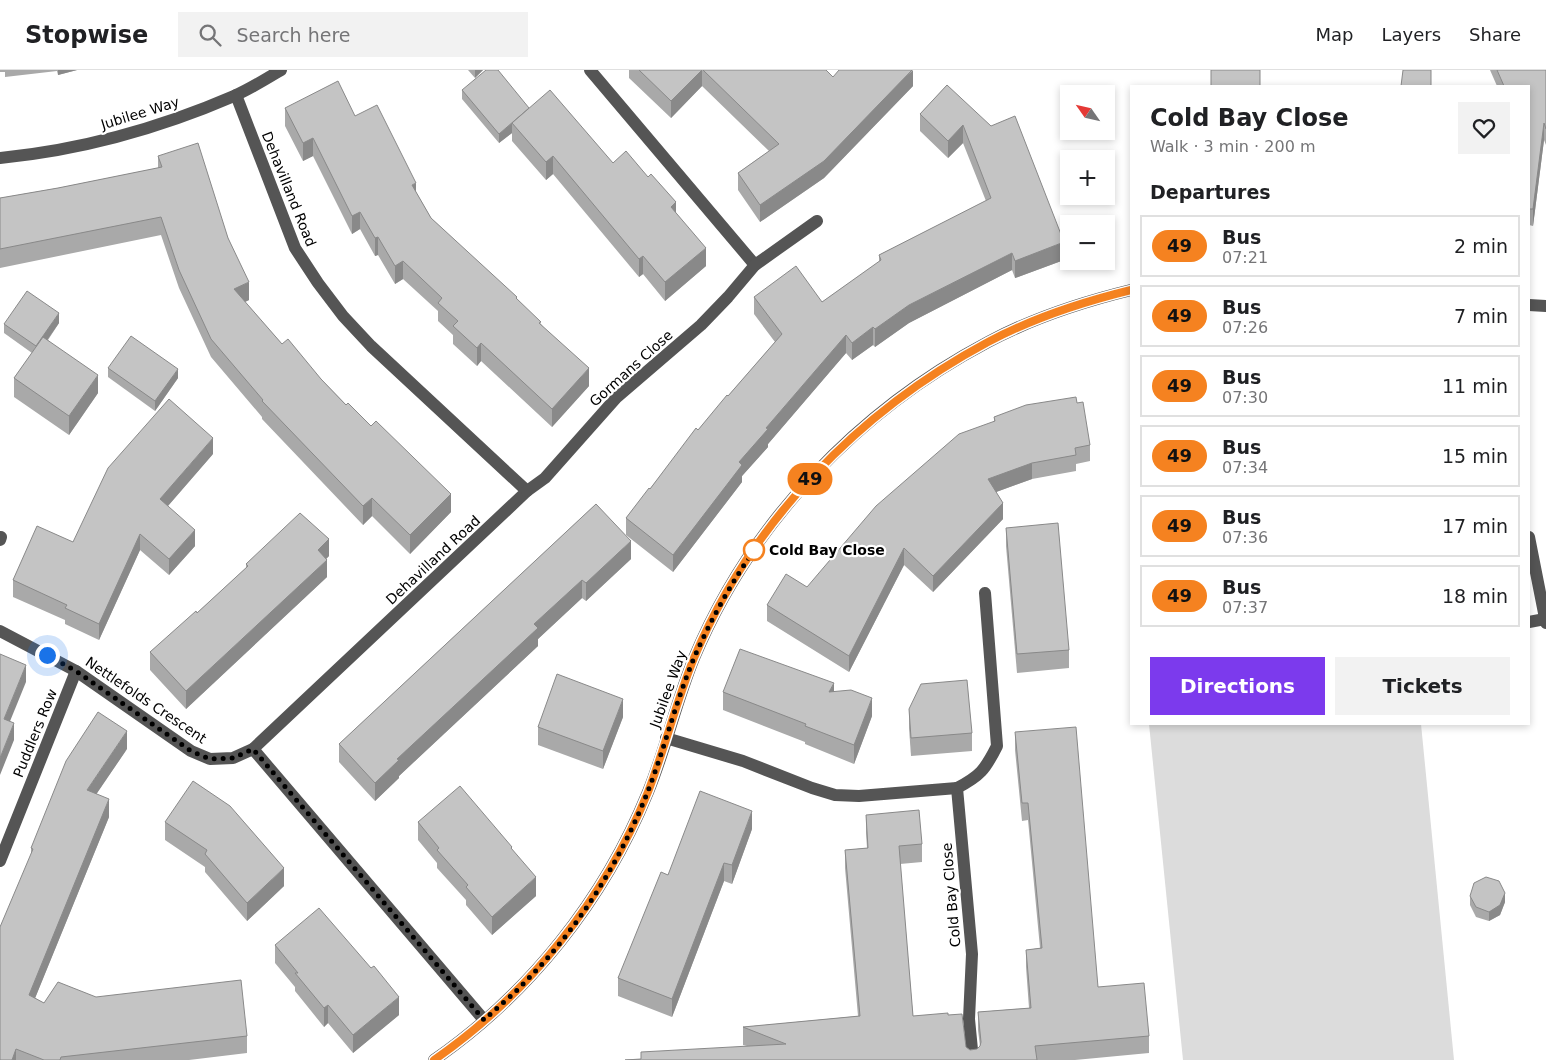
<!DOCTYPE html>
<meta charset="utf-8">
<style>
body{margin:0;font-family:"DejaVu Sans",sans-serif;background:#f2f2f2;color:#202124;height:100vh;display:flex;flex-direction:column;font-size:19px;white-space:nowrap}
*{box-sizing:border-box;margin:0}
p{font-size:16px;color:#757577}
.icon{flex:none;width:28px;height:28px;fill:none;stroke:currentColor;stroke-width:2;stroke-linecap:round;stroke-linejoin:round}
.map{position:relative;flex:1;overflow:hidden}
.sheet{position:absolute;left:1130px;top:15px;width:400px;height:640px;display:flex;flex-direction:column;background:#fff;border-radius:0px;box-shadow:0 2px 8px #0003}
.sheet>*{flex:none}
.badge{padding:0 10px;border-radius:16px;font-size:18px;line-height:32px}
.needle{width:32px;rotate:304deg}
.buttons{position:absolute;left:1060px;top:15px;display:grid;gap:10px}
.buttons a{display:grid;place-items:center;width:55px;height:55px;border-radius:0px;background:#fff;box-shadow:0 2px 8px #0003;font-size:25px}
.you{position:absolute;width:25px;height:25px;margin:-12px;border:4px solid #fff;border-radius:50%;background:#1a73e8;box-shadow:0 0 0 8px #1a73e833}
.map>.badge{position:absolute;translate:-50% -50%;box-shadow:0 0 0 2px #fff}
h2{padding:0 20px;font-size:19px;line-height:45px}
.round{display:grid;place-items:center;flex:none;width:52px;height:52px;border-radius:0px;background:#f2f2f2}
.headline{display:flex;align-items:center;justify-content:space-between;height:85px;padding:0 20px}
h1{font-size:24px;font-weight:600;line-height:38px}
.primary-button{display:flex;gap:10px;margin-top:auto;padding:10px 20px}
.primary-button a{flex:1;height:58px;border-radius:0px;background:#7c3aed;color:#fff;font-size:20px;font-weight:600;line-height:58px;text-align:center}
.primary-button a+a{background:#f2f2f2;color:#202124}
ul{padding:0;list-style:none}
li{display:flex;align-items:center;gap:15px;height:62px;margin:0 10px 8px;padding:0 10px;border:2px solid #e0e0e0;border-radius:0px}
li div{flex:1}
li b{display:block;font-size:19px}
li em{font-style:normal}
li .badge{min-width:55px;font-weight:700;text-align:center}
header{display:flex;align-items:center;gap:30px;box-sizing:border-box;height:70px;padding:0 25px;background:#fff;border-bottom:1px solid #e0e0e0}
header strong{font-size:24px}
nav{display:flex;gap:28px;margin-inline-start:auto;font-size:18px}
.search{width:350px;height:45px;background:#f2f2f2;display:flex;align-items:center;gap:12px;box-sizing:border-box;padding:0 18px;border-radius:0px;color:#757577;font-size:19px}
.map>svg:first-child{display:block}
.green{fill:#dcdcdc}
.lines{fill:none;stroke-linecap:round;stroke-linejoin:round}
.minor{stroke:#555;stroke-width:12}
.wall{fill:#a9a9a9}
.shaded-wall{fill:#898989}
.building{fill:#c4c4c4;stroke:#898989}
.line-casing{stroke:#fff;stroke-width:11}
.line{stroke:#f58220;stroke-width:8}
.walk{stroke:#000;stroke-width:5;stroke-dasharray:0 9}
.stop-dot{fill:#fff;stroke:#f58220;stroke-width:2.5}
.labels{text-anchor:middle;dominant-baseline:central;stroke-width:4.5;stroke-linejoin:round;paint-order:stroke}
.street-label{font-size:14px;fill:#000;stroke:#fff}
.stop-label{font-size:14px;font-weight:bold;fill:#000;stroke:#fff;text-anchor:start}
</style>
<header>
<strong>Stopwise</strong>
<div class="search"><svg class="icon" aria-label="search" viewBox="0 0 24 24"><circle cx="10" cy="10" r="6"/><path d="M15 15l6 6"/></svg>Search here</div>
<nav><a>Map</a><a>Layers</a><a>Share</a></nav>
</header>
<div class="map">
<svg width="1546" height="990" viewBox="0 0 1546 990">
<rect width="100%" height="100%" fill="#fff"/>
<!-- green -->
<path class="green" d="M1149,654h272l33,336h-271z"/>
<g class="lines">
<!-- minor -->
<g class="minor">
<path d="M590,0l165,195"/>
<path d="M236,25l59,153 23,35 25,33 28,30 156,145 -274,258 231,271"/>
<path d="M0,88c81,-8 160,-30 234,-62 16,-7 32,-17 47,-26"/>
<path d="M1529,235l17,1"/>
<path d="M527,421l18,-13 71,-80 85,-73 27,-28 27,-32 62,-44"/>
<path d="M1529,467l17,86"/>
<path d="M0,470l1,-3"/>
<path d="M1529,552l16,-3"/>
<path d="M0,561l76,40 115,80 19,8 23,-1 20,-9"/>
<path d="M666,668l77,23 69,27 23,7 24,1 98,-8 15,166 -3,65 4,41"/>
<path d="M957,718c23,-12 28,-18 40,-42l-12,-153"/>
<path d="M0,791l76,-190"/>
<path d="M434,990c95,-66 170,-160 214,-268 18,-44 28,-90 46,-134 57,-136 165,-248 294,-316 45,-24 94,-40 143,-52"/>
</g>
</g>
<!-- wall -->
<g class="wall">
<path d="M0,0h77l-19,5 -1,-4 -52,6v-5h-5z"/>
<path d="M468,0h15l-8,8z"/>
<path d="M629,0h197l7,7 80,9 -89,92 -64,44 -22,-32v-17l31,-22 -67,-65 -31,32 -42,-40z"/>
<path d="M1490,0h56v75l-2,-5 -11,86 -4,-1v-139h-32z"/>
<path d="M947,15l117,175 -49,18 -3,-8 -103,53 -34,24 -2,-2 -21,15 -6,-7 -78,91v3l-26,29v6l-69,90 -47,-37v-17l72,-88 30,-34 47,-54 -21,-28v-17l68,5 57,-40v-7l107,-54 -23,-58 -15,15 -28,-27v-17z"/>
<path d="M462,20l67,18 84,55 63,50 30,53 -41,35 -22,-27 -4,3 -86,-103 -7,6 -34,-39v-8l-13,10 -37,-44z"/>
<path d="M285,38l70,8 61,76 15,26 86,81 24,25 48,62 -37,41 -71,-66 -4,5 -24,-22v-9l-15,-14v-10l-35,-32 -8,5 -17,-29 -3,1 -15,-27 -8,5 -39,-78 -10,5 -18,-35z"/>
<path d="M158,86l70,82 21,62 -4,2 37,42 39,35 130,133 -41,42 -38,-38 -9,9 -101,-106v-2l-51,-60 -32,-69 -18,-53 -161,33v-70l58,-10 100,-20z"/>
<path d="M59,253l-11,17 50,53 -29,42 -55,-38v-19l18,-25 -28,-20v-9z"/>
<path d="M108,298l70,10 -23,33 -47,-34z"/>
<path d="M1077,333l13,42v16l-14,3v7l-44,8 -36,13 7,27 -70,73 -29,-27 -55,107 -82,-51v-16l40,-18 187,-166v-4z"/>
<path d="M213,384l-45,52 27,40 -26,29 -29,-25 -41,90 -34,-16v-4l-52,-23v-17z"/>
<path d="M596,434l35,55 -45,42 -4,-3 -44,41v7l-139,130v2l-24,23 -36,-39v-18z"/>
<path d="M1006,458l63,122v18l-52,5 -11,-127z"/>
<path d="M329,486l-3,3 1,18 -141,132 -36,-39v-18l47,-39 49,-45v-4z"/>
<path d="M834,621l38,25 -18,48 -49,-20v-2l-82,-32v-18z"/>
<path d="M909,639l63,24v18l-61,5 -2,-28z"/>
<path d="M623,647l-20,52 -65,-24v-18z"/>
<path d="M1015,662l83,255 51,49v17l-74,7h-450l16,-1 106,-13 -4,-1v-18l115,-11 -13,-148v-18l22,-2 -1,-15v-18l56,29v18l-22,2 13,152 35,-1 18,32 4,3 7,-1 3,-3 -2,-16v-18l51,-4 -3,-41v-17l14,-2 -12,-128 -6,1 -7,-71z"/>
<path d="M127,679l-31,45 13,23 -74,181 9,5 52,-6 151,39v17l-58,7h-189l31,-206v-6z"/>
<path d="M165,752l119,64 -37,35 -42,-49v-5l-40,-27z"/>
<path d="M418,752l94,28 24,46 -44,39 -26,-30v-5l-29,-32v-5l-19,-23z"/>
<path d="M752,759l-20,55 -8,-3 -52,136 -54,-21v-18l50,-103z"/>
<path d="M1470,826l35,6 -5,13 -11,6 -13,-4 -6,-12z"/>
<path d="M275,875l124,70 -46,38 -25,-30 -4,4 -29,-36v-4l-20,-24z"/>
</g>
<!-- shaded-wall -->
<g class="shaded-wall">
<path d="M58,0h19l-19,5z"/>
<path d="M475,0h8l-8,8z"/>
<path d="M702,0v16l-31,32v-17z"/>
<path d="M913,0v16l-89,92 -64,44v-17z"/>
<path d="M512,53v10l-13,10v-9z"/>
<path d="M1544,53v17l-11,86v-17z"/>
<path d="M963,55v18l-15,15v-17z"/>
<path d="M313,68v18l-10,5v-18z"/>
<path d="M553,86v18l-7,6v-18z"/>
<path d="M416,113v18l-4,-16z"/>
<path d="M676,132v19l-5,-14z"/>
<path d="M360,142v17l-8,5v-18z"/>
<path d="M378,167v18l-3,1v-18z"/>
<path d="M1064,172v18l-49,18v-17z"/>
<path d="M706,178v18l-41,35v-19z"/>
<path d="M1012,183v17l-103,53 -34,24v-18l34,-24z"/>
<path d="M643,186v18l-4,3v-18z"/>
<path d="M403,191v18l-8,5v-18z"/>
<path d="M249,212v18l-15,7v-18z"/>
<path d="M59,243v10l-23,33v-10z"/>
<path d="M873,257v18l-21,15v-17z"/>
<path d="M846,265v18l-78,91v3l-26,29v6l-69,90v-17l66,-93 27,-34z"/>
<path d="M481,273v18l-4,5v-18z"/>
<path d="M589,298v18l-37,41v-18z"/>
<path d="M178,299v9l-23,33v-10z"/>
<path d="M98,305v18l-29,42v-19z"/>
<path d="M213,368v16l-53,61v-16z"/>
<path d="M1032,393v16l-44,16v-16z"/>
<path d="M451,424v18l-41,42v-19z"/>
<path d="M372,428v18l-9,9v-19z"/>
<path d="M1003,433v16l-70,73v-16z"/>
<path d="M195,460v16l-26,29v-16z"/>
<path d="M140,464v16l-41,90v-16z"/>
<path d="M329,469v17l-11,11v-17z"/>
<path d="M631,471v18l-45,42v-18z"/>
<path d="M904,478v17l-55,107v-16z"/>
<path d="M327,490v17l-141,132v-18z"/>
<path d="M582,510v18l-44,41v7l-139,130v2l-24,23v-18l22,-24 137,-135z"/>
<path d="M26,595v17l-22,54v-17z"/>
<path d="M834,613v19l-5,-10z"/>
<path d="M872,628v18l-18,48v-19z"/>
<path d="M623,629v18l-20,52v-18z"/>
<path d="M14,653v17l-14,35v-17z"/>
<path d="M127,661v18l-40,59v-18z"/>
<path d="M109,729v18l-80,196v-18z"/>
<path d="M752,741v18l-20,55v-19z"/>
<path d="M724,793v18l-52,136v-18z"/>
<path d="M284,798v18l-37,35v-18z"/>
<path d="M536,807v19l-44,39v-18z"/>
<path d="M1505,823v9l-5,13 -11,6v-9z"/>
<path d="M399,927v18l-46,38v-18z"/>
<path d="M328,935v18l-4,4v-19z"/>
<path d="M16,979v11h-4z"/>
</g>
<!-- building -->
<g class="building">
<path d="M486,0h12l31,38 -30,26 -37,-44z"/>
<path d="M639,0h63l-31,31z"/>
<path d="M703,0h123l7,7 6,-7h73l-88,91 -64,44 -22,-32 41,-29z"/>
<rect x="1211" y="0" width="49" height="16"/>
<path d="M1403,0h28v16h-30z"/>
<path d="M1497,0h49v59l-2,-6 -11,86h-4v-123h-25z"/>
<path d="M338,11l17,35 22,-11 39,78 -4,2 19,33 86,79 -1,1 25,24 -2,1 50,45 -37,41 -71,-66 -4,5 -24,-22 5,-5 -20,-18 4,-5 -39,-37 -8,5 -17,-29 -3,1 -15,-26 -8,4 -39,-78 -10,5 -18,-35z"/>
<path d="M947,15l44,41 24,-10 49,126 -49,19 -3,-8 -103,52 -34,24 -2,-2 -21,16 -6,-8 -80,93 2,1 -29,33 3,3 -69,90 -47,-37 23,-30 1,1 46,-61 2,2 29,-35 1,1 54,-62 -28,-37 42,-31 26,36 59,-42 -2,-5 112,-57 -28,-73 -15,16 -28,-27z"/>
<path d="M550,20l63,73 13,-12 22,26 3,-3 25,28 -5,5 35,41 -41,34 -22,-26 -4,3 -86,-103 -7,6 -34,-39z"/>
<path d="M198,73l30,95 21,44 -15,7 48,55 6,-5 33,40 25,26 2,-2 23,23 5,-5 75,73 -41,41 -38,-37 -9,8 -101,-105 1,-1 -52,-61 -32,-69 -18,-53 -161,32v-51l58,-10 104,-21 -4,-11z"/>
<path d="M27,221l32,22 -23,33 -32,-22z"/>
<path d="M131,266l47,33 -23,32 -47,-33z"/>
<path d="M43,267l55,38 -29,41 -55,-38z"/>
<path d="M1076,327l1,6 6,-1 7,43 -15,3 1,7 -44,8 -44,16 15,24 -70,73 -29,-28 -55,108 -82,-51 19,-31 21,13 69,-81 83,-72 36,-13 -1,-4 32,-12z"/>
<path d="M169,329l44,39 -53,61 35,31 -26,29 -29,-25 -41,90 -34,-16 2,-3 -54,-25 24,-54 36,16 35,-74z"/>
<path d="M596,434l35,37 -45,42 -4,-3 -48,44 4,4 -141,131 2,1 -24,23 -36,-39z"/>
<path d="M300,443l29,26 -11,11 9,10 -141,131 -36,-39 46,-41 1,2 51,-47 -2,-2z"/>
<path d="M1058,453l11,127 -52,4 -11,-126z"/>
<path d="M740,579l94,34 -5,9 22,-2 21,8 -18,47 -49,-19 1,-2 -83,-32z"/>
<path d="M0,584l26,11 -22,54 10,4 -14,35z"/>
<path d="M557,604l66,25 -20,52 -65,-24z"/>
<path d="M967,610l5,53 -61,5 -2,-29 12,-25z"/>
<path d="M98,642l29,19 -40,59 22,9 -80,196 15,8 14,-21 38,15 145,-17 6,56 -186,21 -1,3h-16l-28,-11 -4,11h-12v-133l33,-78 -2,-1 35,-87z"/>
<path d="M1076,657l22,260 46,-4 5,53 -114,10 2,14h-412l16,-1v-7l145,-8 -43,-17 117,-11 -15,-166 23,-2 -2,-33 53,-5 3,34 -23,2 14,170 35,-3v2l14,-1 4,33 4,3 7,-1 3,-3 1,-4 -3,-30 53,-4 -5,-58 16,-2 -14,-145h-6l-7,-71z"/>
<path d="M193,711l37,25 54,62 -37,35 -42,-49 2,-4 -42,-28z"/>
<path d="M460,716l52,61 -1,1 25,29 -44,40 -26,-30 2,-2 -31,-35 2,-2 -21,-26z"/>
<path d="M700,721l52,20 -20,54 -8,-2 -52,136 -54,-21 43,-106 7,3z"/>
<path d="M1486,807l13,4 6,12 -5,12 -11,7 -13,-5 -6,-11 4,-13z"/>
<path d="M319,838l52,60 3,-2 25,31 -46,38 -25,-30 -4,3 -29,-35h3l-23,-28z"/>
</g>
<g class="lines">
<defs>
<path id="line" d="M434,990c95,-66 170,-160 214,-268 17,-44 28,-90 46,-134 57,-136 165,-247 294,-316 45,-24 94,-40 143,-52"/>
</defs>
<!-- line casing -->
<use href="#line" class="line-casing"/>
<!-- line -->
<use href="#line" class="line"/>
<!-- walk -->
<path class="walk" d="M47,585l29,16 115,80 19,8 23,-1 20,-9 231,271c14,-13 29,-25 42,-39 53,-53 95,-121 122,-190 17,-44 28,-90 46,-133 17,-39 39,-78 63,-112l-3,4"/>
</g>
<!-- markers -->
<circle class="stop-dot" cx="754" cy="480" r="10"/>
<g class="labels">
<!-- street labels -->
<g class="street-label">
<text transform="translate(140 43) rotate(-17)">Jubilee Way</text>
<text transform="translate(289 119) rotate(68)">Dehavilland Road</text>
<text transform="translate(631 298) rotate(-42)">Gormans Close</text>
<text transform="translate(433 490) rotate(-43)">Dehavilland Road</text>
<text transform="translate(668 619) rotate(-70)">Jubilee Way</text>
<text transform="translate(146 630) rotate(34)">Nettlefolds Crescent</text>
<text transform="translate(35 663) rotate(-68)">Puddlers Row</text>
<text transform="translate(951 825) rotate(-95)">Cold Bay Close</text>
</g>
<!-- stop labels -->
<g class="stop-label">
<text x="769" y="480">Cold Bay Close</text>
</g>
</g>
</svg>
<div class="buttons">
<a><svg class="needle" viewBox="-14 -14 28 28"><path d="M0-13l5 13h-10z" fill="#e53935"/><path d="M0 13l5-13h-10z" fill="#757577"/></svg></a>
<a>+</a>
<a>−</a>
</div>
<div class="you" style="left:47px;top:585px"></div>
<b class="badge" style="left:810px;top:409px;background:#f58220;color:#111">49</b>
<section class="sheet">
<div class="headline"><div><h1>Cold Bay Close</h1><p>Walk · 3 min · 200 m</p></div><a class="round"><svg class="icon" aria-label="heart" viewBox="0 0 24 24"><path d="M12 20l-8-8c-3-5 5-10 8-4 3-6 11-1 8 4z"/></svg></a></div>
<h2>Departures</h2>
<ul>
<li><span class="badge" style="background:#f58220;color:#111">49</span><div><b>Bus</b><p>07:21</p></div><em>2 min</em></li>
<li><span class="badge" style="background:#f58220;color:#111">49</span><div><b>Bus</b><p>07:26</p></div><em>7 min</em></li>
<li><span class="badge" style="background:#f58220;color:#111">49</span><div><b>Bus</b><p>07:30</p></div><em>11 min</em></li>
<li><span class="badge" style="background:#f58220;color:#111">49</span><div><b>Bus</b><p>07:34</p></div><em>15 min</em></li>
<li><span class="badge" style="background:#f58220;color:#111">49</span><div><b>Bus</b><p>07:36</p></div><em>17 min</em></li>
<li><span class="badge" style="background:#f58220;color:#111">49</span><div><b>Bus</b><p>07:37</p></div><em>18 min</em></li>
</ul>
<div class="primary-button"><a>Directions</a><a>Tickets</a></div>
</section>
</div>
